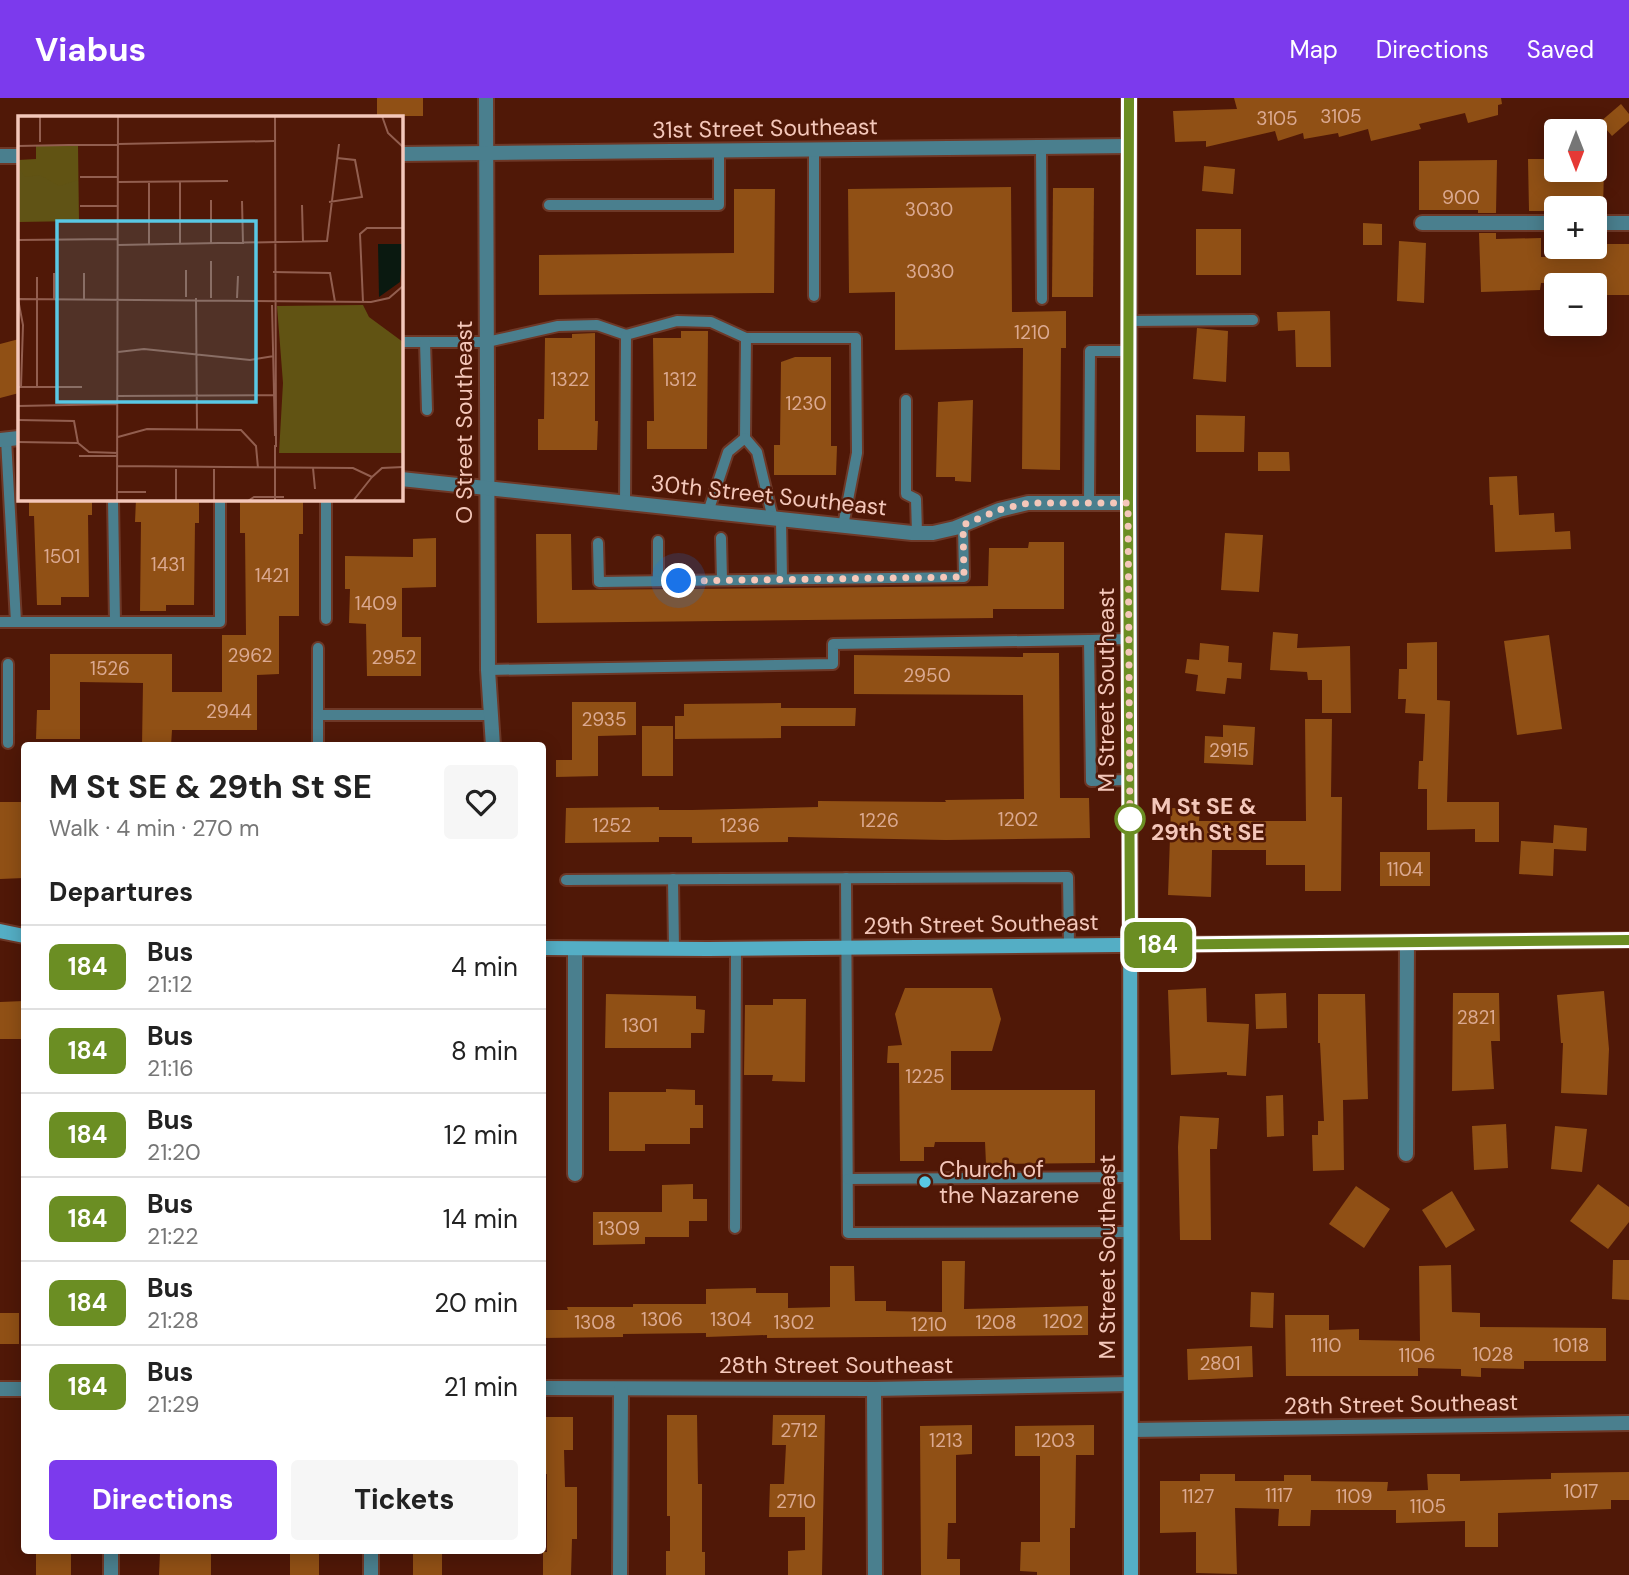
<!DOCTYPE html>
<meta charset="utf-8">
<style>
body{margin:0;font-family:"DM Sans",sans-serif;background:#f6f6f6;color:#222;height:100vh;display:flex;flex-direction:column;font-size:26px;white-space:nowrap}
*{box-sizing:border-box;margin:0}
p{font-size:23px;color:#767676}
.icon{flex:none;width:38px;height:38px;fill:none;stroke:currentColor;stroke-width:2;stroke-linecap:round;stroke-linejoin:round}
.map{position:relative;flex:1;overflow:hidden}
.panel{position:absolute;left:21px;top:644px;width:525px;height:812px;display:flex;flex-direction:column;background:#fff;border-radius:7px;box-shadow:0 4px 18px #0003}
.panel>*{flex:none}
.badge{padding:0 14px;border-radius:10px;font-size:24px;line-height:46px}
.needle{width:46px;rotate:180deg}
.controls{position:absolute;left:1544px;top:21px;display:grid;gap:14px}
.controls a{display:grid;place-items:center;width:63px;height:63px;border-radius:7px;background:#fff;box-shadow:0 4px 18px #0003;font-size:35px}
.you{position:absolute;width:35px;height:35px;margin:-18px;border:5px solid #fff;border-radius:50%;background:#1a73e8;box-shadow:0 0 0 10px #1a73e833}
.map>.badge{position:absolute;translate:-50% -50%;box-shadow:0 0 0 4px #fff}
h2{padding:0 28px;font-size:26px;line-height:63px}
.round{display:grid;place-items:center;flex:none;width:74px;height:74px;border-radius:7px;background:#f6f6f6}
.summary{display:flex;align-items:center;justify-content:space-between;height:119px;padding:0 28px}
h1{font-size:33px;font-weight:700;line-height:52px}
.button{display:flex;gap:14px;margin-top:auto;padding:14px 28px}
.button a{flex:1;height:80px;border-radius:7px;background:#7c3aed;color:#fff;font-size:28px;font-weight:700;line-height:80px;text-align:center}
.button a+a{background:#f6f6f6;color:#222}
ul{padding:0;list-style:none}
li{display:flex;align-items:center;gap:21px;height:84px;padding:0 28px;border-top:2px solid #e0e0e0}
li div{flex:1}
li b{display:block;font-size:26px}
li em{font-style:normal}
li .badge{min-width:77px;font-weight:700;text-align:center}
header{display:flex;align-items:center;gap:42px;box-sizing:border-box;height:98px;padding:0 35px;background:#7c3aed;color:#fff}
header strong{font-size:33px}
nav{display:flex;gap:38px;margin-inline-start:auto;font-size:24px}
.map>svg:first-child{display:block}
.building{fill:#905015}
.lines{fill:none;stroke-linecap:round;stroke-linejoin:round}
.lane-casing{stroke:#6e3827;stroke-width:14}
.street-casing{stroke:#6e3827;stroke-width:18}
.secondary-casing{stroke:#6e3827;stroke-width:18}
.lane{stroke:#4a7f8e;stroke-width:10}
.street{stroke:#4a7f8e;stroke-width:14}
.secondary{stroke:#54aec5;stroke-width:14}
.line-casing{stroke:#fff;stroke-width:16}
.line{stroke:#6b8e23;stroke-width:10}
.walk{stroke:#f4c7ba;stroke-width:7;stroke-dasharray:0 12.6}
.stop-dot{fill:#fff;stroke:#6b8e23;stroke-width:3.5}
.poi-dot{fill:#59c8e4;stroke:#501807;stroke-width:2.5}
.labels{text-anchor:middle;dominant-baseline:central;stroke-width:5;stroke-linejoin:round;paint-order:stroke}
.number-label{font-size:19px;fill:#dba991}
.street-label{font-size:23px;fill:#f4c7ba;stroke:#501807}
.stop-label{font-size:23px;font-weight:bold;fill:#f4c7ba;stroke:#501807;text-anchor:start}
.poi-label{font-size:23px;fill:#f4c7ba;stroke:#501807;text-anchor:start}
.inset-road{fill:none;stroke:#925e4f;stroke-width:2}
.view{fill:#59c8e4;fill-opacity:0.15;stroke:#59c8e4;stroke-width:3.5}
.inset-edge{fill:none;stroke:#f4c7ba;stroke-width:3.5}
</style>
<header>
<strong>Viabus</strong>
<nav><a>Map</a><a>Directions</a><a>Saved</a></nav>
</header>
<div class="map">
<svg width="1629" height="1477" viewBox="0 0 1629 1477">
<rect width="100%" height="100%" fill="#501807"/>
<!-- building -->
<g class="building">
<rect x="377" y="0" width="46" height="18"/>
<path d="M1234,0h267l1,6 -4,1v10l-30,8 -3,-10 -46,11 2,5 -50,12 -3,-12 -29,8 -1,-4 -34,6 -1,-6 -25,8 -3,-10 -69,16v-6l-31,1 -2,-31 64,-2z"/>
<path d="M1621,6l8,10v7l-17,15 -12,-14z"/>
<path d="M1528,61h22v11h54l-1,38h-52v3h-22z"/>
<path d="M1497,62l-1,53h-18v-3h-59v-49z"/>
<path d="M1204,68l31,3 -2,25 -31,-3z"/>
<path d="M1011,89l1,125 54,-1v37h-5l-1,122 -38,-1 1,-121 -128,2v-58l-46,1 -1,-104z"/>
<path d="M1053,90h41l-1,109h-41z"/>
<path d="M734,91h41l-1,104 -235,2v-40l195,-2z"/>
<path d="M1363,125l19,1v21h-19z"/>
<rect x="1196" y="131" width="45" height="46"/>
<path d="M1479,135h17v6l45,-1v19l38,-1v-9h15v-3h35v51h-35v-10h-14v-3l-39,1 -1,7 -59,2z"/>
<path d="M1399,143l27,2 -2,60 -27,-2z"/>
<path d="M1330,213l1,56h-35l-1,-37 -17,1 -1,-19z"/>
<path d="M1197,230l31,3 -2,51 -33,-3z"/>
<path d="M681,233h27l-1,118h-60v-28h7l-1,-83h28z"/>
<path d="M595,235v88h3l-1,29h-59v-31h6l1,-81h27v-4z"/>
<path d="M19,241v54l-19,5v-54z"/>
<path d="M795,259h36v89h6l-1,29h-62v-30h6l1,-83z"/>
<path d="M973,302l-2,82 -16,-1v-4h-19l2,-75z"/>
<path d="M1196,317l49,1 -1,36h-48z"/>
<path d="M1258,354h31l1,19h-32z"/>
<path d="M1517,378l2,39 35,-2 1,19 15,-1 1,18 -76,3 -2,-47h-3l-1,-28z"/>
<path d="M29,401h63v16h-4l1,82h-28v8h-24l-3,-89h-5z"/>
<path d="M136,401h63v24h-4l-1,82h-28v6h-26l1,-89h-6z"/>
<path d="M303,401v35h-4v82h-20v58l-22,1v55h-85l-1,16h-29l1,-63 -63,-1v57h-44l1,-29h13v-56h122v38h50v-57h24l-1,-102h-5v-33z"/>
<path d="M1225,435l38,2 -4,57 -38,-2z"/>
<path d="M536,436h35l1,56 416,-4 1,-38h39l1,-6h35v67h-71v9l-456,5z"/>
<path d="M436,440v49l-34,1v49h19v39h-54l-1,-52 -17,-1 1,-34h-5v-33l68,1v-18z"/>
<path d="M1273,534l25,2 -1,14 53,-2 1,67h-29v-33h-14l-1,-8 -37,-2z"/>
<path d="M1549,537l13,94 -45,6 -13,-94z"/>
<path d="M1437,544v58l13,1 -3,101h52v40h-24v-13l-48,1v-41h-9l1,-28h4l2,-47 -20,-1 1,-14h-8l1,-30h8v-26z"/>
<path d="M1200,545l29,3 -1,16 14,1 -1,16 -14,-1 -2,16 -29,-3 2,-16 -13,-2 2,-14 12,1z"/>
<path d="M1023,555h36l1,145h29l1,40 -144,2 -158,-3v5l-96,1v-6h-33v5l-94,1 1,-35 93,-1v3h33l126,-3v-6l128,1 -1,-2 79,-1 -1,-104 -169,-1v-39l169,2z"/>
<path d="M572,604h64v33l-38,1v40l-42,1v-17h16z"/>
<path d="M781,605v5h75l-1,18h-74v12l-106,1v-23h9v-12z"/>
<path d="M1305,621h27l-1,78h11l-1,94h-36v-26h-39v-15h-54l-1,47 -43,-2 3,-87 29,1 -1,12h107z"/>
<path d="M1223,627l32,2 -2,38 -49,-2 1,-27 18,1z"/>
<rect x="642" y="628" width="31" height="50"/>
<path d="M0,704h24v76l-24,1z"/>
<path d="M1554,727l33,3 -1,23 -32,-2 -1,27 -34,-2 2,-33 32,2z"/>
<rect x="1380" y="754" width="50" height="34"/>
<path d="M905,890h87l9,31 -9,32h-41v39h144v73l-109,1 -1,-22h-50l-1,5h-10v14h-24l-1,-98h-12l1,-17 14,-1 -7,-31z"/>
<path d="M1206,890l1,34 42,2 -3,52 -19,-1v-3l-56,3 -3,-85z"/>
<path d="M1604,893l5,58 -2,46 -46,-2 2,-50h-2l-4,-48z"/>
<path d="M1286,895l1,35 -31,1 -1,-35z"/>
<path d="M1453,895h46l1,48h-9l3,48 -42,2z"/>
<path d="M606,896l90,2v13l9,1 -1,23h-13v15h-86z"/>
<path d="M1318,896h47l3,105 -25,1 1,70 -31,1 -1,-36h6v-14h6l-4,-78h-2z"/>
<path d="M773,901h33l-1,83 -33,-1 1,-6h-29l1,-70h28z"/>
<path d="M24,903v38h-24v-37z"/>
<path d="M666,991l29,1v15h8v23h-13v16h-45v7h-36v-59h57z"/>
<path d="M1283,997l1,41 -17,1 -1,-41z"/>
<path d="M1180,1018l39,2 -2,31h-7l1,91h-31l-2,-93z"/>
<path d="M1506,1026l2,44 -34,2 -2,-44z"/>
<path d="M1555,1028l32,3 -5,43 -31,-3z"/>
<path d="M693,1086v15h14v22h-18v16h-44v7l-52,1v-33h69v-27z"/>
<path d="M1598,1086l31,23v15l-21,27 -38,-28z"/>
<path d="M1356,1088l34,23 -26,39 -35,-24z"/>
<path d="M1452,1093l23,39 -29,18 -24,-38z"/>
<path d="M1613,1162h16v40l-17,-1z"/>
<path d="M942,1163h23l-1,48 124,-3v29l-321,3v-3l-61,2v-4l-83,1v3l-81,1v-28h26l-1,-3h66v-3h73v-15l50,-1v5h32v15l42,-1v-41h24l1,35h31v10l56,1z"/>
<path d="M1451,1167l1,47 28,1v14l126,1v33h-82v8l-43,-1v9l-20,-1v-7l-43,-1v8h-132l-1,-61h44v15l30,-1v11l61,1 -1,-75z"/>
<path d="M1251,1194l23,1 -1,35 -23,-1z"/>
<rect x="0" y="1215" width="19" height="31"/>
<path d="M1252,1248l1,31 -65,3 -1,-31z"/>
<path d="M667,1317h30l1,69h4v68h3v23h-39v-24h4v-35h-3z"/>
<path d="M773,1317h52l-3,160h-34v-24l17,-1v-33h-36l1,-33h14l2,-39h-14z"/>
<path d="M542,1319h31v33h-9l1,37h12v52h-5l-1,36h-28v-23h4v-78h-5z"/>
<path d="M972,1327v29l-16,1v68h-8l-1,36h13v16h-39l-1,-149z"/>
<path d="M1094,1327v30h-18l-1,73h-5v47h-33v-3l-17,-1 1,-29h19v-86h-25v-30z"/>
<path d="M1629,1374v28h-18v9l-113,4v34h-33v-26l-69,2v-13h-85l-1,16h-32l1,-17 -44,-1 2,66 -41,-1v-41l-36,1v-52h40v-7h35v7h49v-6h27v6l77,1 -1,9 41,-1 -1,-16h33v7l91,-2v-6z"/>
<rect x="290" y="1452" width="29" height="25"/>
<rect x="413" y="1453" width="29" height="24"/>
<path d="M160,1455h51v22h-52z"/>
<rect x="36" y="1456" width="35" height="21"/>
</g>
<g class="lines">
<defs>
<g id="lane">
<path d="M1041,49l1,152"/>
<path d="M814,52v146"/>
<path d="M549,107h170v-54"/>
<path d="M1129,223l124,-1"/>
<path d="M401,244h86l71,-16 39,-1 29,10 51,-14 34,1 35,16h110l1,115 -14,73"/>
<path d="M425,244l2,68"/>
<path d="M906,302v94l10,5 1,34"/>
<path d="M745,340l1,-100"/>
<path d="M6,341l10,183"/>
<path d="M113,401l2,123"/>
<path d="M326,401v120"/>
<path d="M625,405l1,-168"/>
<path d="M1089,405l1,-152h39"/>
<path d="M708,414l20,-60 17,-14 12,14 16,67"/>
<path d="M781,422l1,59"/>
<path d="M721,440l1,42"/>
<path d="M658,443v40"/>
<path d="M598,445l1,39 365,-5 -1,-52"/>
<path d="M0,524h220v-123"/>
<path d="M1129,541l-40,1 2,141 38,-1"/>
<path d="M318,550v98"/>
<path d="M8,566v79"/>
<path d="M488,572l345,-6v-20l256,-4"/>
<path d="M318,617h173"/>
<path d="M846,780l2,355 282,-1"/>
<path d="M673,781l1,70"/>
<path d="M566,782l502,-3 1,68"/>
<path d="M848,1081l282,-2"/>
<path d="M735,1130l1,-279"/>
</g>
<g id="street">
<path d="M486,0l2,572 5,76"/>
<path d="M401,56l728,-8"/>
<path d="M0,58h19"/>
<path d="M1422,125h134"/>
<path d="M1594,125h35"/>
<path d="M0,342l19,-2"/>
<path d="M401,381l511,54h21l22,-5 44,-18 29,-7h100"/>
<path d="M1406,1056l1,-211"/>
<path d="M575,1076v-225"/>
<path d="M542,1290l332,1 256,-5"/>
<path d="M0,1291h24"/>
<path d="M874,1291l1,186"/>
<path d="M1132,1332l497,-7"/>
<path d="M111,1452v25"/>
<path d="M371,1477v-25"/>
<path d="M620,1477l1,-186"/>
</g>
<g id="secondary">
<path d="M1129,0l2,1477"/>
<path d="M0,833l24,5"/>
<path d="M542,850l166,1 921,-9"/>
</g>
</defs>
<!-- lane casing -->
<use href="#lane" class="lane-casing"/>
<!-- street casing -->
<use href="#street" class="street-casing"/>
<!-- secondary casing -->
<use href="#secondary" class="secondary-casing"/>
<!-- lane -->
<use href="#lane" class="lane"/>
<!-- street -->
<use href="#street" class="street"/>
<!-- secondary -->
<use href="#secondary" class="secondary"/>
</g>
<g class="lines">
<defs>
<path id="line" d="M1129,0l-1,405 2,442 499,-5"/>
</defs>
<!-- line casing -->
<use href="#line" class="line-casing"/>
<!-- line -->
<use href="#line" class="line"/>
<!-- walk -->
<path class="walk" d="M679,483l285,-4 -1,-52 36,-15 29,-7h100l2,325v-9"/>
</g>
<!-- markers -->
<circle class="stop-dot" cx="1130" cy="721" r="14"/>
<circle class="poi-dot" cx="925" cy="1084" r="7"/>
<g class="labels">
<!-- number labels -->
<g class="number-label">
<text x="1341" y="18">3105</text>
<text x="1277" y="20">3105</text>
<text x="1461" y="99">900</text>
<text x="929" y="111">3030</text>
<text x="930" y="173">3030</text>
<text x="1032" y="234">1210</text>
<text x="570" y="281">1322</text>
<text x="680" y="281">1312</text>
<text x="806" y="305">1230</text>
<text x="62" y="458">1501</text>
<text x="168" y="466">1431</text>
<text x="272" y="477">1421</text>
<text x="376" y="505">1409</text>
<text x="250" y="557">2962</text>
<text x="394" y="559">2952</text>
<text x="110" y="570">1526</text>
<text x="927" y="577">2950</text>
<text x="229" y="613">2944</text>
<text x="604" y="621">2935</text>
<text x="1229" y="652">2915</text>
<text x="1018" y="721">1202</text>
<text x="879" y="722">1226</text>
<text x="612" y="727">1252</text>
<text x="740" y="727">1236</text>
<text x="1405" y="771">1104</text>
<text x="1476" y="919">2821</text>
<text x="640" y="927">1301</text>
<text x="925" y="978">1225</text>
<text x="619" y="1130">1309</text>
<text x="662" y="1221">1306</text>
<text x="731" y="1221">1304</text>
<text x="1063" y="1223">1202</text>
<text x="595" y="1224">1308</text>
<text x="794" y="1224">1302</text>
<text x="996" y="1224">1208</text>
<text x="929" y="1226">1210</text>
<text x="1326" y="1247">1110</text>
<text x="1571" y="1247">1018</text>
<text x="1493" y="1256">1028</text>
<text x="1417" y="1257">1106</text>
<text x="1220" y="1265">2801</text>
<text x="799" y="1332">2712</text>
<text x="946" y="1342">1213</text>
<text x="1055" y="1342">1203</text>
<text x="1581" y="1393">1017</text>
<text x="1279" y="1397">1117</text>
<text x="1198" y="1398">1127</text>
<text x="1354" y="1398">1109</text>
<text x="796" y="1403">2710</text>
<text x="1428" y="1408">1105</text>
</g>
<!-- street labels -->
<g class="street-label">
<text transform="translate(765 30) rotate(-1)">31st Street Southeast</text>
<text transform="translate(464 324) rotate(-90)">O Street Southeast</text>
<text transform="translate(769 397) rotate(6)">30th Street Southeast</text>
<text transform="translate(1106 592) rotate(-90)">M Street Southeast</text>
<text transform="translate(981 826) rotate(-1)">29th Street Southeast</text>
<text transform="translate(1107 1159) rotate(-90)">M Street Southeast</text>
<text x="836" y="1267">28th Street Southeast</text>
<text transform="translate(1401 1306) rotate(-1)">28th Street Southeast</text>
</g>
<!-- stop labels -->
<g class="stop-label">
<text x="1151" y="708">M St SE &amp;<tspan x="1151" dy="26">29th St SE</tspan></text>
</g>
<!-- poi labels -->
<g class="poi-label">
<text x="939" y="1071">Church of<tspan x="939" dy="26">the Nazarene</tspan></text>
</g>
</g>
<!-- overview -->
<g transform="translate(18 18)">
<rect width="385" height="385" fill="#501807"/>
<path d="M60,29l1,76 -61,1v-62l18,-1v-13zM345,189l6,12 34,25v111h-124l4,-70 -6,-77z" fill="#615313"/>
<path d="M0,51l7,10 15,-2 19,11 19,-6v40l-60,1z" fill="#605315"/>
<path d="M360,128h25l-3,38 -21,15z" fill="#0a1910"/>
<path class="inset-road" d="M22,0v26M257,0l1,331M364,0l6,17 15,14M0,30l256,-5M62,61h38M100,66l110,-1M131,66v62M224,85l1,43M311,86l33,-5 -7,-37 -18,-2M284,89l1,37M62,90h38M0,124l100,-1M162,128v-62M193,128v-44M100,129l209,-4 12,-97M255,156l57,1 5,29M36,157v26M168,181v-27M178,182l1,132M193,182v-37M219,182l1,-22M0,183l353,3 18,-4 14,-12M0,183l5,26 -2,62M66,183v-26M345,186l-3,-68 7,-6h36M254,189l3,131M100,236l26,-3 106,11 24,-4M0,271h64M19,271v-110M100,280l158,-1M0,290l100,-2M0,304l56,1 4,22M100,321l29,-8 94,1 15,16 2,22M0,326l60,1 11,9 29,1M61,340h39M100,350l235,2 19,9 10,-9 21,-1M295,352l2,21M196,353v32M100,376h28M99,385l1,-385M158,385v-32M230,385l6,-4h30M257,385v-56M335,385l19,-24"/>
<path class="view" d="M39,105h199v181h-199z"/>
<rect width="385" height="385" class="inset-edge"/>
</g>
</svg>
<div class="controls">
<a><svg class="needle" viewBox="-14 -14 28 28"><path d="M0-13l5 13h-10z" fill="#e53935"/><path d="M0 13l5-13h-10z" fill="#767676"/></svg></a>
<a>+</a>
<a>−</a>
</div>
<div class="you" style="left:679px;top:483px"></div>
<b class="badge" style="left:1158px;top:847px;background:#6b8e23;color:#fff">184</b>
<section class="panel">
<div class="summary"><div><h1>M St SE &amp; 29th St SE</h1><p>Walk · 4 min · 270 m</p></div><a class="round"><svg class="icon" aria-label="heart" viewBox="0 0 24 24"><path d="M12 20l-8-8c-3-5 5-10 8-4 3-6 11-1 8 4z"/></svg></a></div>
<h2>Departures</h2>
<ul>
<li><span class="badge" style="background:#6b8e23;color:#fff">184</span><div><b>Bus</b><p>21:12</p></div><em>4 min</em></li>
<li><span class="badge" style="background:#6b8e23;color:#fff">184</span><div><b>Bus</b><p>21:16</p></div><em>8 min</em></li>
<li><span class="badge" style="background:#6b8e23;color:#fff">184</span><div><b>Bus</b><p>21:20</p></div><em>12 min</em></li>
<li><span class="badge" style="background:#6b8e23;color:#fff">184</span><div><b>Bus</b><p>21:22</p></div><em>14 min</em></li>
<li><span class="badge" style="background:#6b8e23;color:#fff">184</span><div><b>Bus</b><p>21:28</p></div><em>20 min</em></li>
<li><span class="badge" style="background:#6b8e23;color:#fff">184</span><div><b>Bus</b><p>21:29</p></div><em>21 min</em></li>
</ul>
<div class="button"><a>Directions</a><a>Tickets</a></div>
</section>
</div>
